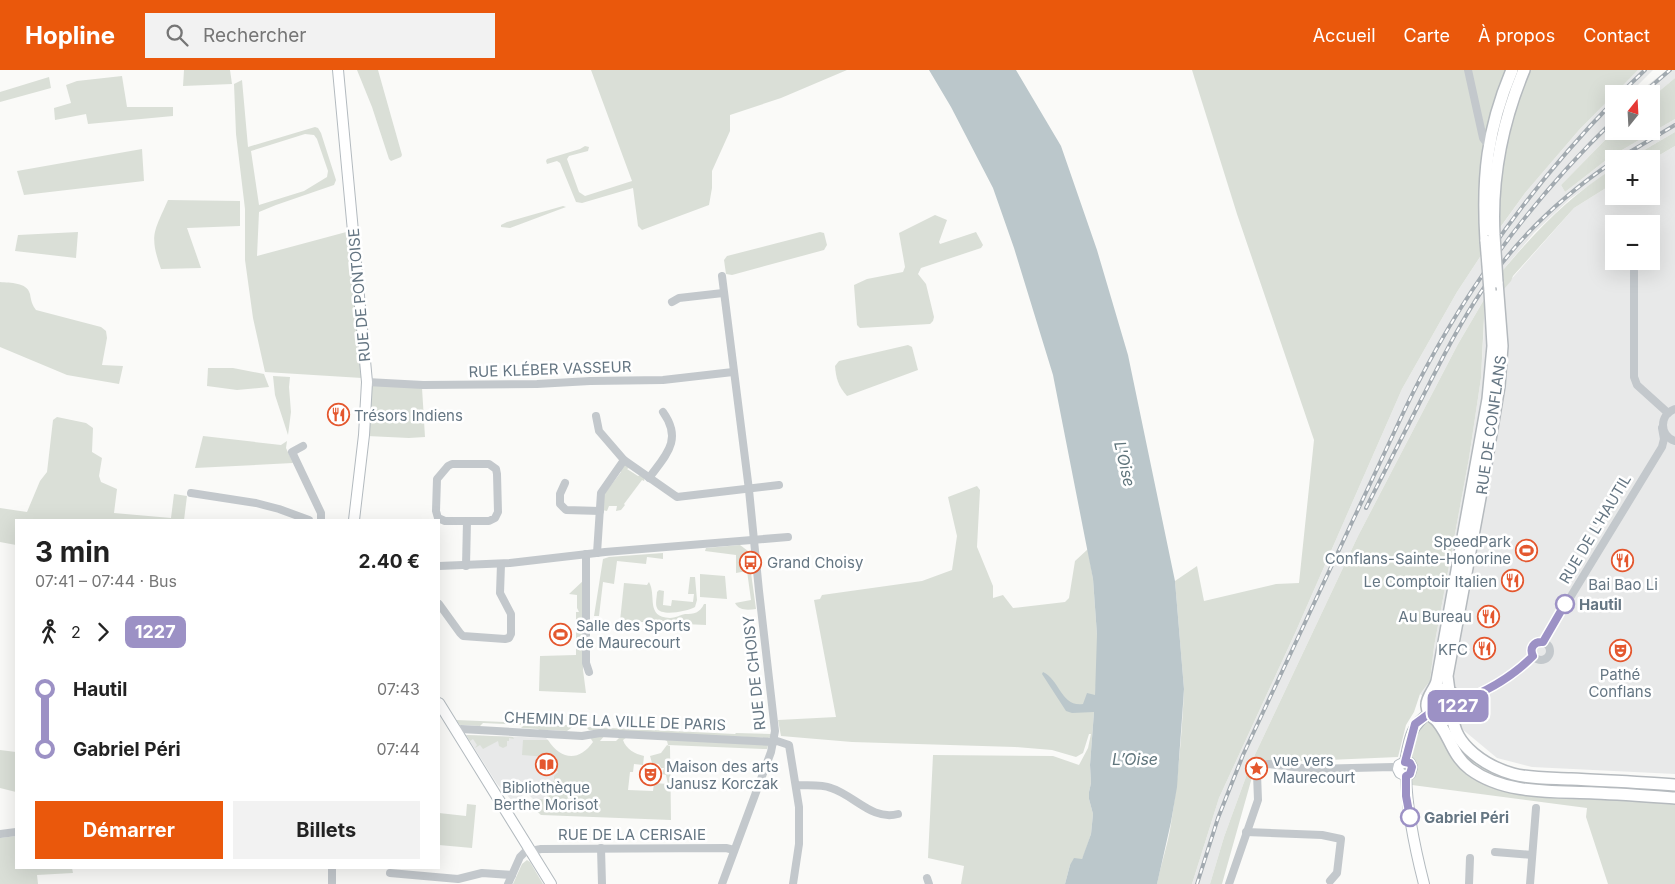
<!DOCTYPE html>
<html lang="fr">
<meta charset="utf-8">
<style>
body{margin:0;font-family:Inter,sans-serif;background:#f2f2f2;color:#222;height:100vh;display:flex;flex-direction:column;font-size:19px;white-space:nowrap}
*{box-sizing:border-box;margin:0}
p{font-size:16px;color:#767676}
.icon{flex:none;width:28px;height:28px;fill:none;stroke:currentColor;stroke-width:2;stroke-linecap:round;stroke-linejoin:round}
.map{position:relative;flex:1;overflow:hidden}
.details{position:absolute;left:15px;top:449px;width:425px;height:350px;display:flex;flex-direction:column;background:#fff;border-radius:0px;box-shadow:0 5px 20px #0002}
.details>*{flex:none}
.badge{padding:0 10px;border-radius:8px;font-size:18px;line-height:32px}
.needle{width:32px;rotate:18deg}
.buttons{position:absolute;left:1605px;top:15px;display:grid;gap:10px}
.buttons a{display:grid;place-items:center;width:55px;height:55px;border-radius:0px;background:#fff;box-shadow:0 5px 20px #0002;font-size:25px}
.map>.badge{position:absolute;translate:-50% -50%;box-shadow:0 0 0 2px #fff}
.legs{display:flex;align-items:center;gap:8px;height:55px;padding:0 20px;font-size:16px}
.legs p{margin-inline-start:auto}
.overview{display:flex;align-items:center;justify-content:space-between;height:85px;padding:0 20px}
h1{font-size:28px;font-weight:700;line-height:38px}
.primary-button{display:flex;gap:10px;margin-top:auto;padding:10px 20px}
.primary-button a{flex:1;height:58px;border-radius:0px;background:#ea580c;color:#fff;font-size:20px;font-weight:700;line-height:58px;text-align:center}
.primary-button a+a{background:#f2f2f2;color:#222}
ul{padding:0 20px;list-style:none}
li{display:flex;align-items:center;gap:18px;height:60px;font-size:19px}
li i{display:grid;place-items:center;width:8px;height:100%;margin:0 6px;background:currentColor}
li i::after{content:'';width:12px;height:12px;margin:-6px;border:4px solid;border-radius:50%;background:#fff}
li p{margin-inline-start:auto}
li:first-child i{background:linear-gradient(#0000 50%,currentColor 0)}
li:last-child i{background:linear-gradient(currentColor 50%,#0000 0)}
header{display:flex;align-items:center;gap:30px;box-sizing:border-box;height:70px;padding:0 25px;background:#ea580c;color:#fff}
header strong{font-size:24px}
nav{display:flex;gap:28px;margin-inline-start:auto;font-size:18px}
.search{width:350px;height:45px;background:#f2f2f2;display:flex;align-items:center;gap:12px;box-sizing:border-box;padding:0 18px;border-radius:0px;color:#767676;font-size:19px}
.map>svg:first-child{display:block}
.built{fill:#e8e9e9;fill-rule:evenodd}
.green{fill:#dadfd7;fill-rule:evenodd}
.water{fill:#bbc7cb}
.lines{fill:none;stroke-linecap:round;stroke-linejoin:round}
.secondary-casing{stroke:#b3babf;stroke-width:12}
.primary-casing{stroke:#b5babe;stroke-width:14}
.street{stroke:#c3c8cc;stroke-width:8}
.secondary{stroke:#fff;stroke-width:10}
.primary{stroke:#fff;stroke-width:11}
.rail-casing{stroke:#a2aab0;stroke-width:4}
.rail{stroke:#fff;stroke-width:2;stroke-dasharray:5.5;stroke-linecap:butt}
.primary-bridge-casing{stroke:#b5babe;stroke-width:14;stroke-linecap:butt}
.primary-bridge{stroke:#fff;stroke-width:11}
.line-1-casing{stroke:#fff;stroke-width:11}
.line-1{stroke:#9c91c5;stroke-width:8}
.stop-1-dot{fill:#fff;stroke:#9c91c5;stroke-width:2.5}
.labels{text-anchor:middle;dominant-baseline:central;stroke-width:5;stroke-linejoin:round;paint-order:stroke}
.street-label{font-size:15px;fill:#657683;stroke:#fff}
.poi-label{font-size:15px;fill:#657683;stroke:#fff;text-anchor:start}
.stop-label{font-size:15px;font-weight:bold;fill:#657683;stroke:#fff;text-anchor:start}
.water-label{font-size:16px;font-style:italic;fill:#60757c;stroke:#fff}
</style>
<header>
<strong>Hopline</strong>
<div class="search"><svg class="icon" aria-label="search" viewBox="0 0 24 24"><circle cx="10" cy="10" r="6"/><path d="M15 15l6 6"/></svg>Rechercher</div>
<nav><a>Accueil</a><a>Carte</a><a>À propos</a><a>Contact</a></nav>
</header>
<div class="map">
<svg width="1675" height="814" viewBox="0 0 1675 814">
<rect width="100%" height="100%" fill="#fafaf8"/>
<!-- built -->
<g class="built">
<path d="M1638,0h15l-19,19 6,2 27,-21h8v8l-24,20v-4h-37z"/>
<path d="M1614,24v37l-53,54 4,7 45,-35 65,-38v13l-46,27h-15v9l-44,31 -36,34 -31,37 -3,-42 25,-35 54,-63z"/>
<path d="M1675,76v628l-143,-7 -35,-9 -77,-64 10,-13 4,-34 35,-189 12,-80 4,-69 89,-101 40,-25v13h37v-36zM1614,154h37v37h-37z"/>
<path d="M1480,187l5,41 -27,46 -100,192 -107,227 -27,74 -14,47h-18l27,-86 77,-167 106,-242 55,-97z"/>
<path d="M466,665l80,3 2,2v22h2v5l8,5 -2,3 -3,12 -5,12h-15l-7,-7 -12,11 -17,-19z"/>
</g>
<!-- green -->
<g class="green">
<path d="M184,0h46l2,14 -49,2z"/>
<path d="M357,0h21l24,85 -1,2 -10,4 -2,-2 -17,-52z"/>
<path d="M591,0h256l-66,28 -51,17v16l-18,40v17l-3,17 -67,25 -4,-4 -5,-38 -51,15 -6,-1 -16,-39 -3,-2 -10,3 -1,-3 1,-2 33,-10 5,-3 4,1 -1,4 -19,5 -2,3 12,33 6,4 47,-15z"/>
<path d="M1192,0h446l-59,60 -54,63 -44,61 -1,3 -23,35 -55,97 -106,242 -77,167 -27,86h-35c4,-20 11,-40 14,-60 7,-45 11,-90 13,-135l-9,-108 22,-15 7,35 72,-17 23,-1 15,-143 -77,-226z"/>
<path d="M122,6l5,31h46v9l-85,8 -2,-10 -31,6 -1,-12 17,-5 -5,-18 11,-4z"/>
<path d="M49,7l2,11 -51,14v-10z"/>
<path d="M1675,8v41l-65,38 -45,35 -4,-7 53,-54h37v-33z"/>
<path d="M242,10l6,67 67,-20 3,1 3,5 15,47 -2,5 -58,20 -17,7 -2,44 93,-25 12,147 -97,-6 -12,-54 -8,-58v-51l-9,-75 -2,-50zM305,64l9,1 3,4 11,32 -1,6 -23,14 -45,14 -8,-54z"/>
<path d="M1675,62v14l-24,14v-1h-22z"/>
<path d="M142,79l2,32 -120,14 -7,-24z"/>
<path d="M1614,98v15l-40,25 -61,68 -2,5 -8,9v-20c35,-41 65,-73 111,-102z"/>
<path d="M168,130l72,1v25l-53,2 14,40 -40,1c-12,-34 -7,-37 7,-69z"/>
<path d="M563,136l3,1 -56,21 -9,-1v-2l6,-3z"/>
<path d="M935,145l12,5 -8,22 1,2 36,-12 7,13 -2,3 -60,20 -3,6 8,10 8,33 -1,4 -3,3 -70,4 -3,-3 -3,-40 13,-6 36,-7 2,-5 -6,-34z"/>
<path d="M78,162l-2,26 -61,-7 3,-16z"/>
<path d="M820,162l4,1 3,12 -3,5 -92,25 -6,-1 -2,-14 3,-4z"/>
<path d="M0,212c10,1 27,0 30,12 1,6 2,11 6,16l65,17 5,4 1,7 -5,27 21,1 -4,18 -52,-9 -67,-28z"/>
<path d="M1485,228l-4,80 -12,80 -35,189 -4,34 -10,13 -6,18 -8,13 -8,32 -142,6 -34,121h-12l14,-47 27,-74 107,-227 100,-192z"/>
<path d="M908,275l4,2 6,23 -68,25 -3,1c-9,-10 -11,-18 -12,-30l4,-5z"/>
<path d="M208,298h25l31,6 5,13 -32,3 -30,-4z"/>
<path d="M273,306l17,1 -1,10 2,25 -3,23 -13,-40z"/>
<path d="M371,315l51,3 3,49 -16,1 -42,-2z"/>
<path d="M57,347l29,6 7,5 -1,24 10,6 -3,18 2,6 16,7 -3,24 57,5 3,-24 13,2 -3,24h-168v25l-16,-3v-34l27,4 13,-31 7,-9 6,-52z"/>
<path d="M203,366l78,9 6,-4 -1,7 7,15 -98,5z"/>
<path d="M622,393l10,3 -5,3 11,7 5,-2 2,4 -1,3 -2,-1 -18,24 1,1 -4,5 -5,1 1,-5h-8l-2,5 -5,-1v-13l19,-25 -2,-5z"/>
<path d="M977,416l3,4 -3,57 16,39v12l10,-3 10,13 52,-6 4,-4 6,-37 13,-12 5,30 4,56v37l-7,93 1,18 -2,9v7l4,15 -2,20 -7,21 -2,4 -12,6 -5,19h-104l3,-18 -36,-8 5,-103 120,1 26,9 9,-17 3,-14h-2l-6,19 -7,4 -24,-7 -37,-3 -163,-5 -71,-6 -3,-16 58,-3 -22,-117 6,-1 2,-4 100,-14 30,-11 5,-34 -9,-39z"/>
<path d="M740,475l8,6 8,58c-8,1 -17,2 -21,-6l16,-3 -4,-29 -11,2v-18l-31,-4 1,-3z"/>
<path d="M663,483v6l-16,-2 -1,7 -29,-3 -3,23 -11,-2 -4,34h-5l9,-57 6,-2z"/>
<path d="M700,504l25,2 2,23 -27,-2z"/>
<path d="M690,507h5l2,23 -2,7c-7,4 -34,10 -38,1 -2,-4 0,-12 0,-16l2,-2 5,1 -1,14 8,1 1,-6 21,2 1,-8h-6z"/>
<path d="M584,510l-1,90 3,23 -47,-2 1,-35 36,-1v-43h3l-2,-4v-13l-8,-1z"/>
<path d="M649,512c8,14 -4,35 21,36 5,0 10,-3 15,-4 9,0 15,-1 19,-10h2v21l-86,-4 4,-38 23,2z"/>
<path d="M456,650l93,4 11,2 18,-3 -11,8 -21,-1 -6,1 -2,-2 -17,-1 3,-3 -41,-2 -3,3 -20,-1z"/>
<path d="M1427,652l8,2c7,14 12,29 22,41 18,21 48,27 74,30l144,7v82h-67l-22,-67 1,-9 -175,-23v-6l3,-9 -5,-12 6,-24 5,-10z"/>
<path d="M1450,653l43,49 182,17v4l-159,-9c-20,-6 -43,-14 -56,-31 -6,-9 -10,-20 -15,-29z"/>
<path d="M587,655l1,2 147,7 1,-1 35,1v3l-3,1 -179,-8 -4,-4z"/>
<path d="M466,665l47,2 1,2 -5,-1v3h-2v5l-4,2 -4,-2 -1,-5 -15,8 -3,-4 -5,3 2,-3 -4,-6 -3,2z"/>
<path d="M605,665l-5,6h16l5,-5 6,1 -4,3c3,9 12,14 21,16l-1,9 -9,-1 -1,8h-3l-2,18 25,1 1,-8 14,1 -2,-9 -4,-1 2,-6h-3l-2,-4 -7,-1 -2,-7 11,-3 6,-8 3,1 1,74 -130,-5 -11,-10 4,-6h13v-6l6,-6 -4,-4 5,-2v-5l4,-4 -8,-5 -2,-13 -1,3 -25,-2 1,-15h25c13,20 31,22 45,2l-4,-6z"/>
<path d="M663,669l105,5v2l-1,3h-4l-95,-4 -1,-4z"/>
<path d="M0,680l16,2v40l-16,-4z"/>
<path d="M467,734l9,1 -4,43 -33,-3v-32l27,3z"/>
<path d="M16,766v32h56l1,5 -36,2 1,9h-38v-46z"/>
<path d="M527,790l3,2 13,22h-30l9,-20z"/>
</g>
<!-- water -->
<path class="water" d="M929,0h87l45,76 36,104 31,105 47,226 9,108 -1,15 -6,83 -6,35 -14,62h-92l5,-19 4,-7 8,1 9,-25 2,-20 -4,-15v-7l2,-9 -1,-18 4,-53 -22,1 -6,-2 -24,-37 1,-2c17,8 18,35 40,32l4,-11 8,2 2,-60 -4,-56 -40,-204 -39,-127 -21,-60 -42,-81z"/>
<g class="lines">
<defs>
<g id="secondary">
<path d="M338,0l29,312 -3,53 -10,85"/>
<path d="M439,633l112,181"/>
<path d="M1405,692c4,-21 5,-37 25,-49"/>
<path d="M1405,692l-6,3 -1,4 2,4 6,3"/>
<path d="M1405,692l5,1 2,4 -2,7 -4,2"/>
<path d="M1406,706c1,36 9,73 18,108"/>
</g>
<g id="primary">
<path d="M1494,165c-3,-58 8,-112 30,-165"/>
<path d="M1486,171c-4,-64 1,-112 26,-171"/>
<path d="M1449,621l-2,-15 37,-200 15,-90 3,-40 -5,-64"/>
<path d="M1431,625l10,-6 11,4 6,11c-1,20 -29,22 -31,2 -1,-8 8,-17 10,-25l51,-282 5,-53 -3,-55"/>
<path d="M1453,646c0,30 35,51 60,58 19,5 39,4 58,5 35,2 69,3 104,6"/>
<path d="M1433,647c16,13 17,37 37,52 35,26 84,22 125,24 27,1 53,3 80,5"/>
</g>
</defs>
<!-- secondary casing -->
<use href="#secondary" class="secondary-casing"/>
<!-- primary casing -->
<use href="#primary" class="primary-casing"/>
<!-- street -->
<g class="street">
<path d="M1468,0l15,68 6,8"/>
<path d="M1634,201v106l3,8 31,28"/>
<path d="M722,206l27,214 10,101 16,140 -4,21 -49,132"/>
<path d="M672,232l7,-4 44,-5"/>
<path d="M367,312l56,3 114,-1 53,-3 73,-1 70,-8"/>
<path d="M1675,339c-16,6 -16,26 0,32"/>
<path d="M596,346l3,15 25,29 53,37 102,-12"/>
<path d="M303,376l-11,6 29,61v7"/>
<path d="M452,394h37l7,5 1,5 1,38 -3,6 -6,3h-44l-7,-3 -2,-7 1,-32 11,-13z"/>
<path d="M649,408c17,-23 34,-38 14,-66"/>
<path d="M565,413l-5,11v10l6,6 34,1"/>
<path d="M191,423l65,10 23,6 30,11"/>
<path d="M597,483l4,-60 23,-33"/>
<path d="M586,484v109l3,9"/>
<path d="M439,496l71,-3 95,-11 183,-15"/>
<path d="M466,496l1,-45"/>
<path d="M439,534l21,29 3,3 42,3 4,-1 2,-4v-20l-11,-21 1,-29"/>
<circle cx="1541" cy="581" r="9"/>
<path d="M1543,572l119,-195 2,-8 -2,-11"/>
<path d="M1458,632c29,-10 52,-25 75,-45"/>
<path d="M457,661l4,-2 121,7 18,-3 174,9"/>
<path d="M774,670l15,5 10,62v37l-6,40"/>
<path d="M796,715c11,1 25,-1 35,3 23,7 41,33 67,26"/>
<path d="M1246,762l76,3 19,4 -4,34 -7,8"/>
<path d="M0,764l16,-2"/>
<path d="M601,778l1,36"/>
<path d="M1495,782l37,3"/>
<path d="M390,803l68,6 24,-6 30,2"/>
<path d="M927,808l2,6"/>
<path d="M332,814v-16"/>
<path d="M508,814l12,-27 5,-5 16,-3 185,-1 8,2"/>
<path d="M1229,814l29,-84 -1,-26 4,-9 8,-1 42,5 82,-2 5,2"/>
<path d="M1469,814l1,-26"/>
<path d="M1530,814l6,-76"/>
</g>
<!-- secondary -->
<use href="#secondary" class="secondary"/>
<!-- primary -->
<use href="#primary" class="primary"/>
<defs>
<g id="rail">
<path d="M1620,24l25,-24"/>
<path d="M1642,24l28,-24"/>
<path d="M1618,89l57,-34"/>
<path d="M1486,187c38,-56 81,-108 128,-156"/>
<path d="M1366,438c18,-36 37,-72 55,-108 22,-43 43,-86 72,-125 32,-44 75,-83 121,-114"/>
<path d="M1197,814l21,-66 25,-63 163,-348c52,-108 122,-204 208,-287"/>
</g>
</defs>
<!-- rail casing -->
<use href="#rail" class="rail-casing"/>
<!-- rail -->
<use href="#rail" class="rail"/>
<defs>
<g id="primary-bridge">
<path d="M1494,165l3,47"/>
<path d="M1486,171l4,50"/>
</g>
</defs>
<!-- primary-bridge casing -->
<use href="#primary-bridge" class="primary-bridge-casing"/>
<!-- primary-bridge -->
<use href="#primary-bridge" class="primary-bridge"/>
</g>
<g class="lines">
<defs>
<path id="line-1" d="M1410,747l-4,-21v-20l4,-2 2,-7 -2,-4 -5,-1 10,-38 15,-11 7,6h12l7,-7 2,-10c28,-10 53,-24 75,-46 -4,-8 1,-15 10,-14l22,-38"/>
</defs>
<!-- line-1 casing -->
<use href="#line-1" class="line-1-casing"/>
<!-- line-1 -->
<use href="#line-1" class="line-1"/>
</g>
<!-- icons -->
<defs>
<symbol id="restaurant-ring" viewBox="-11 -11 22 22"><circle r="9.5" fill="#fff" stroke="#e4572e" stroke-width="1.5"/><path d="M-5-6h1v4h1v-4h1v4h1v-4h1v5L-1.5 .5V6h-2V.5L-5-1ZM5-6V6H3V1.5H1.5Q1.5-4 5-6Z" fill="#e4572e"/></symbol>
<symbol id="stadium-ring" viewBox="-11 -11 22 22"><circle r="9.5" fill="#fff" stroke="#e4572e" stroke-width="1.5"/><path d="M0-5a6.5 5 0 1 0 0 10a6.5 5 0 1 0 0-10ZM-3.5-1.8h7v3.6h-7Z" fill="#e4572e"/></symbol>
<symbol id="bus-ring" viewBox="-11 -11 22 22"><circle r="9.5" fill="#fff" stroke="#e4572e" stroke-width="1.5"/><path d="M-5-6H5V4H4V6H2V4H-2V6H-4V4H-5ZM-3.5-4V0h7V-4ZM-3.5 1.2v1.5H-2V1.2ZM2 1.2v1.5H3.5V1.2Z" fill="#e4572e"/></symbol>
<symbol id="theatre-ring" viewBox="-11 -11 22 22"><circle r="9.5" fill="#fff" stroke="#e4572e" stroke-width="1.5"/><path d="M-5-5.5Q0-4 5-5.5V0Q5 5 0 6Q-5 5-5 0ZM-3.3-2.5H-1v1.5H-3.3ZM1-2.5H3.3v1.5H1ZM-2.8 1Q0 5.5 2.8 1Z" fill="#e4572e"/></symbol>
<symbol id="library-ring" viewBox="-11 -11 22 22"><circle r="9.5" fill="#fff" stroke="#e4572e" stroke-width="1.5"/><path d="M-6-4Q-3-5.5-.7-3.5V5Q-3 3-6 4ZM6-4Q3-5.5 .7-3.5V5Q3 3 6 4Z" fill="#e4572e"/></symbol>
<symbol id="sight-ring" viewBox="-11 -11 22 22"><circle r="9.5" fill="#fff" stroke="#e4572e" stroke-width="1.5"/><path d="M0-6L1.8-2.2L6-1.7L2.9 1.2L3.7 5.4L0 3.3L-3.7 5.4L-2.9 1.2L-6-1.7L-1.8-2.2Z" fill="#e4572e"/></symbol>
</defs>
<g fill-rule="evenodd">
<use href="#restaurant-ring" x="326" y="332" width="25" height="25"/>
<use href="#stadium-ring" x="1514" y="468" width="25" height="25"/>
<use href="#restaurant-ring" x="1610" y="478" width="25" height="25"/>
<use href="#bus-ring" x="738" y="480" width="25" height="25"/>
<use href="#restaurant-ring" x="1500" y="498" width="25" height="25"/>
<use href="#restaurant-ring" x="1476" y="534" width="25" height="25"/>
<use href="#stadium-ring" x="548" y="552" width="25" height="25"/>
<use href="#restaurant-ring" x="1472" y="566" width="25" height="25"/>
<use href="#theatre-ring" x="1608" y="568" width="25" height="25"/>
<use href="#library-ring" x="534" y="682" width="25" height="25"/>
<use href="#sight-ring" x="1244" y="686" width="25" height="25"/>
<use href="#theatre-ring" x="638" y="692" width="25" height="25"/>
</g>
<!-- markers -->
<g class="stop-1-dot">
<circle cx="1565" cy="534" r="9"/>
<circle cx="1410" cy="747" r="9"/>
</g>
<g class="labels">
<!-- street labels -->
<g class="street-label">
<text transform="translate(359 225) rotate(-95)">RUE DE PONTOISE</text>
<text transform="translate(550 299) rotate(-2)">RUE KLÉBER VASSEUR</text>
<text transform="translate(1491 355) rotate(-82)">RUE DE CONFLANS</text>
<text transform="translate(1595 459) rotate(-59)">RUE DE L'HAUTIL</text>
<text transform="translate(754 603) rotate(-96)">RUE DE CHOISY</text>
<text transform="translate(615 651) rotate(2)">CHEMIN DE LA VILLE DE PARIS</text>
<text x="632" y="764">RUE DE LA CERISAIE</text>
</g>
<!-- poi labels -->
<g class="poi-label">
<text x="354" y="345">Trésors Indiens</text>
<text x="1511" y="471" text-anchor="end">SpeedPark<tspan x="1511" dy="17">Conflans-Sainte-Honorine</tspan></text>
<text x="767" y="492">Grand Choisy</text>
<text x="1497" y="511" text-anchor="end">Le Comptoir Italien</text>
<text x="1623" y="514" text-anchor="middle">Bai Bao Li</text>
<text x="1472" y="546" text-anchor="end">Au Bureau</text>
<text x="576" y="555">Salle des Sports<tspan x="576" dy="17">de Maurecourt</tspan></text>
<text x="1468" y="579" text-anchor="end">KFC</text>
<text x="1620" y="604" text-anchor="middle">Pathé<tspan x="1620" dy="17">Conflans</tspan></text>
<text x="1273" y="690">vue vers<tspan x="1273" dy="17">Maurecourt</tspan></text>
<text x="666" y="696">Maison des arts<tspan x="666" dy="17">Janusz Korczak</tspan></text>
<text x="546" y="717" text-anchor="middle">Bibliothèque<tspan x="546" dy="17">Berthe Morisot</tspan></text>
</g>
<!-- stop labels -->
<g class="stop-label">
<text x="1579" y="534">Hautil</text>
<text x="1424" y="747">Gabriel Péri</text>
</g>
<!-- water labels -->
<g class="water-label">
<text transform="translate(1125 394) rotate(77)">L'Oise</text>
<text x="1135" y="689">L’Oise</text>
</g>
</g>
</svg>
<div class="buttons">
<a><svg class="needle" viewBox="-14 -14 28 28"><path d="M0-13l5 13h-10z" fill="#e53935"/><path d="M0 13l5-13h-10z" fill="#767676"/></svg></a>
<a>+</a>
<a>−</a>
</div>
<b class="badge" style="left:1458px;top:636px;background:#9c91c5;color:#fff">1227</b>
<section class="details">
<div class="overview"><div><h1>3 min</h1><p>07:41 – 07:44 · Bus</p></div><b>2.40 €</b></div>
<div class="legs"><svg class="icon" aria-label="walk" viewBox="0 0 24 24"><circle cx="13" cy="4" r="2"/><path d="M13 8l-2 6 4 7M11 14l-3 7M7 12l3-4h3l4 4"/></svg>2<svg class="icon" aria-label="forward" viewBox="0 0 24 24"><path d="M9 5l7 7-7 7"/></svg><b class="badge" style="background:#9c91c5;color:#fff">1227</b></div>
<ul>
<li><i style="color:#9c91c5"></i><b>Hautil</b><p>07:43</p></li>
<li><i style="color:#9c91c5"></i><b>Gabriel Péri</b><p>07:44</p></li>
</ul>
<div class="primary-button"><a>Démarrer</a><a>Billets</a></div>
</section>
</div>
